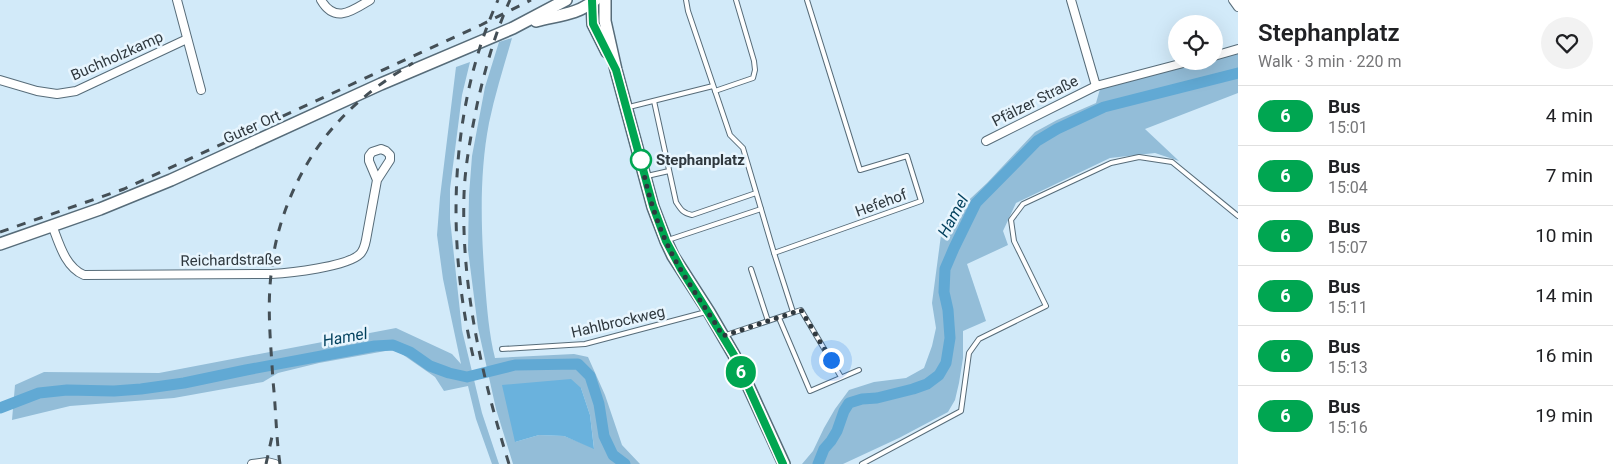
<!DOCTYPE html>
<meta charset="utf-8">
<style>
body{margin:0;font-family:Roboto,sans-serif;background:#f2f2f2;color:#202124;height:100vh;display:flex;flex-direction:column;font-size:19px;white-space:nowrap}
*{box-sizing:border-box;margin:0}
p{font-size:16px;color:#757577}
.icon{flex:none;width:28px;height:28px;fill:none;stroke:currentColor;stroke-width:2;stroke-linecap:round;stroke-linejoin:round}
.map{position:relative;flex:1;overflow:hidden}
.details{display:flex;flex-direction:column;background:#fff;width:375px}
.details>*{flex:none}
.badge{padding:0 10px;border-radius:16px;font-size:18px;line-height:32px}
.fabs{position:absolute;left:1168px;top:15px;display:grid;gap:10px}
.fabs a{display:grid;place-items:center;width:55px;height:55px;border-radius:50%;background:#fff;box-shadow:0 5px 20px #0002;font-size:25px}
.you{position:absolute;width:25px;height:25px;margin:-12px;border:4px solid #fff;border-radius:50%;background:#1a73e8;box-shadow:0 0 0 8px #1a73e833}
.map>.badge{position:absolute;translate:-50% -50%;box-shadow:0 0 0 2px #fff}
.round{display:grid;place-items:center;flex:none;width:52px;height:52px;border-radius:26px;background:#f2f2f2}
.head{display:flex;align-items:center;justify-content:space-between;height:85px;padding:0 20px}
h1{font-size:24px;font-weight:600;line-height:38px}
ul{padding:0;list-style:none}
li{display:flex;align-items:center;gap:15px;height:60px;padding:0 20px;border-top:1px solid #e0e0e0}
li div{flex:1}
li b{display:block;font-size:19px}
li em{font-style:normal}
li .badge{min-width:55px;font-weight:700;text-align:center}
main{display:flex;flex:1;min-height:0}
.map>svg:first-child{display:block}
.green{fill:#93bdd8;fill-rule:evenodd}
.forest{fill:#6ab2dd}
.lines{fill:none;stroke-linecap:round;stroke-linejoin:round}
.canal{stroke:#61a9d4;stroke-width:11}
.lane-casing{stroke:#576c79;stroke-width:6}
.street-casing{stroke:#576c79;stroke-width:10}
.secondary-casing{stroke:#576c79;stroke-width:14}
.lane{stroke:#fff;stroke-width:4}
.street{stroke:#fff;stroke-width:8}
.secondary{stroke:#fff;stroke-width:11}
.rail{stroke:#444f56;stroke-width:3;stroke-dasharray:9 9;stroke-linecap:butt}
.line-casing{stroke:#fff;stroke-width:11}
.line{stroke:#00a651;stroke-width:8}
.walk{stroke:#2f383e;stroke-width:5;stroke-dasharray:0 9}
.stop-dot{fill:#fff;stroke:#00a651;stroke-width:2.5}
.labels{text-anchor:middle;dominant-baseline:central;stroke-width:5;stroke-linejoin:round;paint-order:stroke}
.street-label{font-size:15px;fill:#2f383e;stroke:#e7f5fe}
.stop-label{font-size:15px;font-weight:bold;fill:#2f383e;stroke:#e7f5fe;text-anchor:start}
.water-label{font-size:16px;font-style:italic;fill:#003f5c;stroke:#e7f5fe}
</style>
<main>
<div class="map">
<svg width="1238" height="464" viewBox="0 0 1238 464">
<rect width="100%" height="100%" fill="#d2eaf9"/>
<!-- green -->
<g class="green">
<path d="M512,38c-8,28 -17,56 -23,85 -10,52 -8,107 -4,160 2,25 4,51 10,75l79,-4 14,3 17,38 17,50 18,19h-127l-17,-55 -18,-81 -10,-78 1,-55 3,-39 13,-69 14,-45zM581,388l9,27 4,33 -30,-12 -25,-1 -24,7z"/>
<path d="M1238,52v41l-93,36 34,32 -24,-8 -45,5 -94,45 -13,28 5,14 -41,19 19,57 -23,10v27l-4,25 -4,17 -7,12 -49,26 -56,26h-41l11,-13 11,-23 11,-19 14,-19 25,-8 32,-4 18,-10 8,-22 4,-18 -4,-25 9,-68 15,-23 31,-29 48,-51 22,-12 39,-17 4,-14 97,-28h17v-4z"/>
<path d="M470,62l-8,33 -12,94v30l12,111 20,83 17,51h-7l-16,-45 -8,-33 -24,5 -9,-14 -36,-25 -8,-2 -72,13 -41,10 -15,9 -89,16 -104,8 -58,14 3,-35 29,-13 115,1 237,-45 56,26 9,10 -18,-85 -6,-44 3,-38 16,-130z"/>
</g>
<!-- forest -->
<path class="forest" d="M571,379l10,9 9,27 4,34 -30,-13 -25,-1 -24,7 -13,-57z"/>
<g class="lines">
<!-- canal -->
<g class="canal">
<path d="M0,408l39,-15 28,-3 47,1 27,-2 43,-6 62,-13 129,-24 18,-1 17,7 20,14 19,7 18,4 48,-12 63,-1 12,12 9,28 5,32 9,19 12,9"/>
<path d="M818,464l6,-15 7,-8 6,-10 7,-20 5,-8 13,-4 15,-1 36,-9 14,-5 12,-9 7,-12 4,-25 -2,-28 -4,-18 1,-23 9,-21 22,-45 61,-62 20,-12 47,-22 134,-34"/>
</g>
<defs>
<g id="lane">
<path d="M686,0l2,11 42,124 13,13 31,105 147,-52 -14,-45 -47,14 -53,-170"/>
<path d="M715,91l38,-13 2,-8 -1,-9 -18,-61"/>
<path d="M654,101l22,101c5,8 7,11 16,13l64,-22"/>
<path d="M629,107l84,-21"/>
<path d="M647,176l22,-5"/>
<path d="M668,240l93,-31"/>
<path d="M774,253l19,59"/>
<path d="M751,269l17,52"/>
<path d="M779,318l31,73 49,-21"/>
<path d="M726,335l75,-25 40,67"/>
<path d="M502,349l83,-5 121,-32"/>
<path d="M862,464l99,-53 8,-58 10,-14 67,-33 -32,-65 -3,-21 12,-16 88,-41 28,-6 33,5 66,54"/>
</g>
<g id="street">
<path d="M177,0l24,90"/>
<path d="M321,0c14,24 31,11 49,0"/>
<path d="M1071,0l25,86 95,-25"/>
<path d="M1233,0l5,7"/>
<path d="M1214,56l24,-7"/>
<path d="M0,80l37,11 20,3 19,-3 111,-52"/>
<path d="M986,141l110,-55"/>
<path d="M52,225c7,18 13,42 32,50l187,-1c18,-1 76,-7 89,-20 3,-3 5,-9 6,-14l11,-60 13,-20v-5l-4,-4 -5,-2 -9,3 -3,4v5l8,19"/>
<path d="M252,464l15,-2 8,2"/>
</g>
<g id="secondary">
<path d="M592,0l1,24 14,28"/>
<path d="M605,0v21l11,49 37,137 13,34 7,15 36,56 25,43 50,109"/>
<path d="M536,21c22,-6 41,-6 59,-21"/>
<path d="M0,244l100,-35 71,-29 210,-96 132,-56 53,-28"/>
</g>
</defs>
<!-- lane casing -->
<use href="#lane" class="lane-casing"/>
<!-- street casing -->
<use href="#street" class="street-casing"/>
<!-- secondary casing -->
<use href="#secondary" class="secondary-casing"/>
<!-- lane -->
<use href="#lane" class="lane"/>
<!-- street -->
<use href="#street" class="street"/>
<!-- secondary -->
<use href="#secondary" class="secondary"/>
<!-- rail -->
<g class="rail">
<path d="M0,232l124,-43 357,-164 50,-25"/>
<path d="M473,356c-27,-115 -24,-247 25,-356"/>
<path d="M266,464l7,-32"/>
<path d="M280,464c-4,-27 -4,-55 -7,-83 -2,-35 -6,-71 -2,-106 4,-54 30,-114 68,-154 21,-23 47,-42 74,-58"/>
<path d="M509,464c-27,-87 -48,-177 -45,-269 1,-30 7,-60 13,-90 8,-36 18,-72 33,-105"/>
</g>
</g>
<g class="lines">
<defs>
<path id="line" d="M592,0l1,24 23,46 37,136 13,35 15,28 27,43 26,43 49,109"/>
</defs>
<!-- line casing -->
<use href="#line" class="line-casing"/>
<!-- line -->
<use href="#line" class="line"/>
<!-- walk -->
<path class="walk" d="M641,160c6,32 16,65 31,94 15,29 35,55 51,82l78,-26 30,50"/>
</g>
<!-- markers -->
<circle class="stop-dot" cx="641" cy="160" r="10"/>
<g class="labels">
<!-- street labels -->
<g class="street-label">
<text transform="translate(117 56) rotate(-24)">Buchholzkamp</text>
<text transform="translate(1035 101) rotate(-27)">Pfälzer Straße</text>
<text transform="translate(252 127) rotate(-24)">Guter Ort</text>
<text transform="translate(881 203) rotate(-20)">Hefehof</text>
<text transform="translate(231 260) rotate(-1)">Reichardstraße</text>
<text transform="translate(618 322) rotate(-13)">Hahlbrockweg</text>
</g>
<!-- stop labels -->
<g class="stop-label">
<text x="656" y="160">Stephanplatz</text>
</g>
<!-- water labels -->
<g class="water-label">
<text transform="translate(953 216) rotate(-61)">Hamel</text>
<text transform="translate(345 337) rotate(-10)">Hamel</text>
</g>
</g>
</svg>
<div class="fabs">
<a><svg class="icon" aria-label="locate" viewBox="0 0 24 24"><circle cx="12" cy="12" r="6"/><path d="M12 2v4M12 18v4M2 12h4M18 12h4"/></svg></a>
</div>
<div class="you" style="left:831px;top:360px"></div>
<b class="badge" style="left:741px;top:372px;background:#00a651;color:#fff">6</b>
</div>
<section class="details">
<div class="head"><div><h1>Stephanplatz</h1><p>Walk · 3 min · 220 m</p></div><a class="round"><svg class="icon" aria-label="heart" viewBox="0 0 24 24"><path d="M12 20l-8-8c-3-5 5-10 8-4 3-6 11-1 8 4z"/></svg></a></div>
<ul>
<li><span class="badge" style="background:#00a651;color:#fff">6</span><div><b>Bus</b><p>15:01</p></div><em>4 min</em></li>
<li><span class="badge" style="background:#00a651;color:#fff">6</span><div><b>Bus</b><p>15:04</p></div><em>7 min</em></li>
<li><span class="badge" style="background:#00a651;color:#fff">6</span><div><b>Bus</b><p>15:07</p></div><em>10 min</em></li>
<li><span class="badge" style="background:#00a651;color:#fff">6</span><div><b>Bus</b><p>15:11</p></div><em>14 min</em></li>
<li><span class="badge" style="background:#00a651;color:#fff">6</span><div><b>Bus</b><p>15:13</p></div><em>16 min</em></li>
<li><span class="badge" style="background:#00a651;color:#fff">6</span><div><b>Bus</b><p>15:16</p></div><em>19 min</em></li>
</ul>
</section>
</main>
